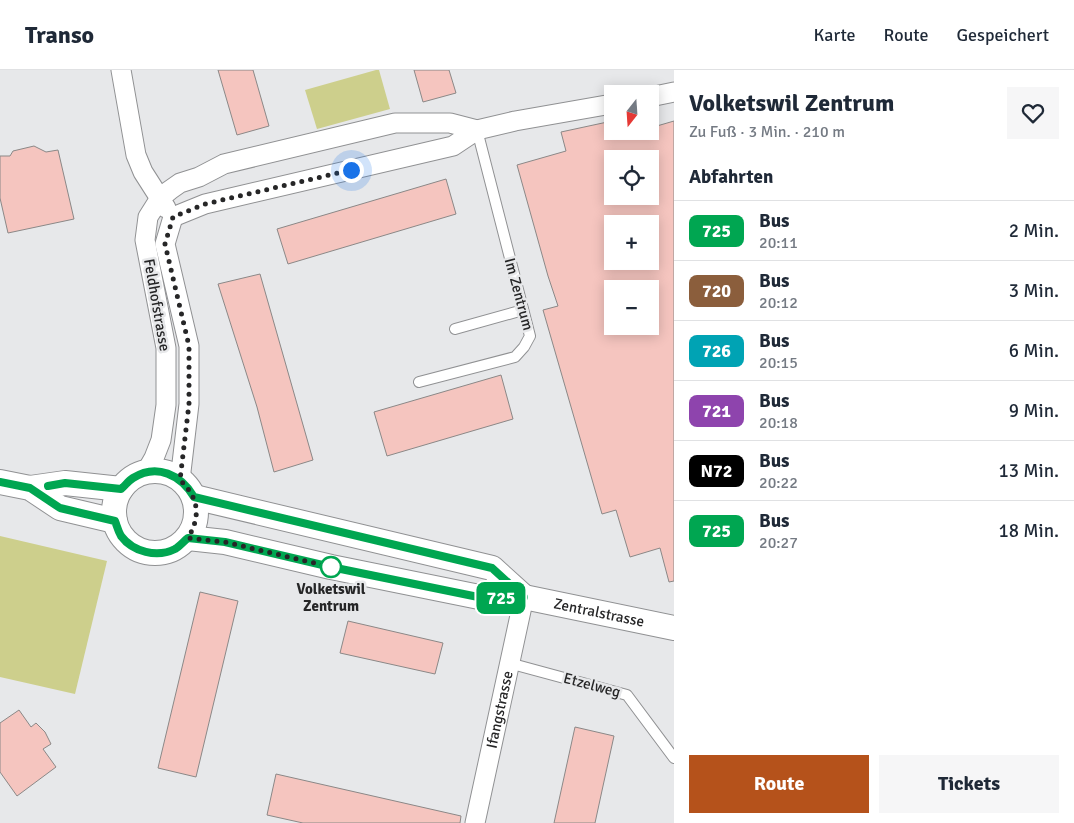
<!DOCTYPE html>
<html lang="de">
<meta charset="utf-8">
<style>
body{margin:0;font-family:Signika,sans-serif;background:#f6f6f7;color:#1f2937;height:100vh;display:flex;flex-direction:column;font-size:19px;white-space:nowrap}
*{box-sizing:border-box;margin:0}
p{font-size:16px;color:#747a83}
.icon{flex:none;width:28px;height:28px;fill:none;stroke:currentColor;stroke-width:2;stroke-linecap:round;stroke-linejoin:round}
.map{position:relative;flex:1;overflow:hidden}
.sheet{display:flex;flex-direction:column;background:#fff;width:400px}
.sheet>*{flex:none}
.badge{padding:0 10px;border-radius:8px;font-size:18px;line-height:32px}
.needle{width:32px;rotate:197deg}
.buttons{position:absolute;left:604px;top:15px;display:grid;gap:10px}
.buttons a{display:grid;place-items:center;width:55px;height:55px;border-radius:0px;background:#fff;box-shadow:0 2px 12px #0003;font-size:25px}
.you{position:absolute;width:25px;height:25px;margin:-12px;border:4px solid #fff;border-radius:50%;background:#1a73e8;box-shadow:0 0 0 8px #1a73e833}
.map>.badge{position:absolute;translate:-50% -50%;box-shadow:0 0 0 2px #fff}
h2{padding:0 15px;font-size:19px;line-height:45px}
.round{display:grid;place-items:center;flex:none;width:52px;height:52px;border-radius:0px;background:#f6f6f7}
.headline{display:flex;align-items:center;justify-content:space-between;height:85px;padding:0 15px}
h1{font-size:24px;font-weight:700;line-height:38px}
.action{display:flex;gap:10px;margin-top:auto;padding:10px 15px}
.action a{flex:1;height:58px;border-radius:0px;background:#b5521b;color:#fff;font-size:20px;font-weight:700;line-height:58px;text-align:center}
.action a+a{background:#f6f6f7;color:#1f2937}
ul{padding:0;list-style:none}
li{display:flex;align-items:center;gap:15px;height:60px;padding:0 15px;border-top:1px solid #e0e1e3}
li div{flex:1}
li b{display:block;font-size:19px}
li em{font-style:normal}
li .badge{min-width:55px;font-weight:700;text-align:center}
header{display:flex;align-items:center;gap:30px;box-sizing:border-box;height:70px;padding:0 25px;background:#fff;border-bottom:1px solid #e0e1e3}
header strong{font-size:24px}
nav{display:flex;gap:28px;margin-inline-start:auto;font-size:18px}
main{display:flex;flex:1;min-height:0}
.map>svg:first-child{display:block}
.green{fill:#cdcf8c}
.building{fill:#f5c5bf;stroke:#8b8887;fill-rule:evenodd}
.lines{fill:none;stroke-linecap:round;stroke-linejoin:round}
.service-casing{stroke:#909193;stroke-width:12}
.minor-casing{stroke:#909193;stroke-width:21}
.tertiary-casing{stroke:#909193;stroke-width:26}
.service{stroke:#fff;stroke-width:10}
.minor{stroke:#fff;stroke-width:19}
.tertiary{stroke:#fff;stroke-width:24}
.line-casing{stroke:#fff;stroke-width:11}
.line{stroke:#00a651;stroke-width:8}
.walk{stroke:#262627;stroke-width:5;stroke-dasharray:0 9}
.stop-dot{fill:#fff;stroke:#00a651;stroke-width:2.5}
.labels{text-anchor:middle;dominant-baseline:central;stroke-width:5;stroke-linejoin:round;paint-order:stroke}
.street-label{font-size:15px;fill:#262627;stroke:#e7e8ea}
.stop-label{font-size:15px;font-weight:bold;fill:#262627;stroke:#e7e8ea}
</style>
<header>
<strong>Transo</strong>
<nav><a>Karte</a><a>Route</a><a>Gespeichert</a></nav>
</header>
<main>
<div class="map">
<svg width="674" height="753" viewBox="0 0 674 753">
<rect width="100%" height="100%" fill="#e7e8ea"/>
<!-- green -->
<g class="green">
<path d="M376,0h3l11,39 -73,20 -12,-39z"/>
<path d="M0,466l107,25 -32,133 -75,-17z"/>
</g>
<!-- building -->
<g class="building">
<path d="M218,0h35l16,56 -32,9z"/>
<path d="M414,0h35l7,23 -33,9z"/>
<path d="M612,51v10h38v-3l24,-7v460l-5,1 -9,-34 -30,9 -14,-47 -14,4 -59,-204 15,-4 -10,-30 -31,-111 49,-14 -5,-19zM612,89h38v37h-38zM612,154h38v37h-38zM612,219h38v37h-38z"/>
<path d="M34,76l12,6 12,-2 16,69 -66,14 -8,-35v-42h10l3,-5z"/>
<path d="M446,109l10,35 -168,50 -11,-35z"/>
<path d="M260,204l53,186 -39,12 -17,-65 -39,-123z"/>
<path d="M501,305l12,44 -126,37 -13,-44z"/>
<path d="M200,522l38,9 -42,176 -38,-9z"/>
<path d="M348,551l95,22 -8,31 -95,-21z"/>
<path d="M19,640l12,17 5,-4 9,9 6,12 -8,5 13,18 -39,29 -17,-24v-49z"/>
<path d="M575,657l39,9 -11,50 -8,37h-41z"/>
<path d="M276,704l185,42 -1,7h-157l-36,-8z"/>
</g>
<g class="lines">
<defs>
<g id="service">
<path d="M455,259l68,-19"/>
<path d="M419,312l96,-25 9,-10 6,-11 -53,-206"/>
<path d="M509,593l118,32 47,63"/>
</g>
<g id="minor">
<path d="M121,0l15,85 7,17 23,36"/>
<path d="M650,27l24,-5"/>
<path d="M173,147l32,-13 248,-58 24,-16 38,-9 97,-17"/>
<path d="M173,147l-8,27 24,102v58l-9,76"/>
<path d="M146,402l8,-14 7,-18 5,-35v-57l-21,-108 3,-23 12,-19 10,-8 10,-7 19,-6 25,-13 171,-41h55l27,7"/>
<path id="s1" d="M475,753l49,-226"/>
</g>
<g id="tertiary">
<circle cx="155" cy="442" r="41"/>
<path d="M0,412l30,6 30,20 55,13"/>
<path d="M30,418l35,-5 56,6"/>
<path d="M194,427l298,71 32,29"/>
<path id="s2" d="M188,468l37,4 106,25 158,32 35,-2 150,31"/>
</g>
</defs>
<!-- service casing -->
<use href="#service" class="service-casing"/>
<!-- minor casing -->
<use href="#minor" class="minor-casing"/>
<!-- tertiary casing -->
<use href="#tertiary" class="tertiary-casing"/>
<!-- service -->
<use href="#service" class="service"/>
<!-- minor -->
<use href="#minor" class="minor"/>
<!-- tertiary -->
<use href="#tertiary" class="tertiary"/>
</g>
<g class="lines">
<defs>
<path id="line" d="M0,412l30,6 30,20 55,13c2,5 3,10 6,15 12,16 36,22 54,13 5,-3 9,-8 13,-11l37,4 106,25 157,32 36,-2 -32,-29 -298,-71c-13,-22 -37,-34 -61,-19 -5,3 -8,8 -12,11l-56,-6 -17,3"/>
</defs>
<!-- line casing -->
<use href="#line" class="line-casing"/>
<!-- line -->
<use href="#line" class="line"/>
<!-- walk -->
<path class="walk" d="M331,497l-106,-25 -37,-4c13,-22 11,-40 -8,-58l9,-76v-58l-24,-102 8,-27 32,-13 146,-34"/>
</g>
<!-- markers -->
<circle class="stop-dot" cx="331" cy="497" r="10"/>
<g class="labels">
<!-- street labels -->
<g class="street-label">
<text transform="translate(519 224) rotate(75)">Im Zentrum</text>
<text transform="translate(157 235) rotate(80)">Feldhofstrasse</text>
<text stroke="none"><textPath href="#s2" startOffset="419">Zentralstrasse</textPath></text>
<text transform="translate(592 615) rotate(15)">Etzelweg</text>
<text stroke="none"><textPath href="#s1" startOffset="116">Ifangstrasse</textPath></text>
</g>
<!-- stop labels -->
<g class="stop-label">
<text x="331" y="519">Volketswil<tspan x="331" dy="17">Zentrum</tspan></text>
</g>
</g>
</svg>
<div class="buttons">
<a><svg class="needle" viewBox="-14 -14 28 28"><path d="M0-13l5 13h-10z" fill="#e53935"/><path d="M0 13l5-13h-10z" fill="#747a83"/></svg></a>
<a><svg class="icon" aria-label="locate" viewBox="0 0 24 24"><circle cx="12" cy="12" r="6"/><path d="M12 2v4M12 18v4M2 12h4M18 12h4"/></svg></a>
<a>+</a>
<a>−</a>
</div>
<div class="you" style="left:351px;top:100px"></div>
<b class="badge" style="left:501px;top:528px;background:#00a651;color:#fff">725</b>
</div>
<section class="sheet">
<div class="headline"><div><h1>Volketswil Zentrum</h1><p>Zu Fuß · 3 Min. · 210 m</p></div><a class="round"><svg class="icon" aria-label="heart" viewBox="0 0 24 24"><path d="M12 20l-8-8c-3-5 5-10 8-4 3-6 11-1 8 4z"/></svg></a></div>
<h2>Abfahrten</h2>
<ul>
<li><span class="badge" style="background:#00a651;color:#fff">725</span><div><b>Bus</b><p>20:11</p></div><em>2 Min.</em></li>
<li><span class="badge" style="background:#8b5e3c;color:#fff">720</span><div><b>Bus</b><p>20:12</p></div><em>3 Min.</em></li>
<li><span class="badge" style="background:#00a3b4;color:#fff">726</span><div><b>Bus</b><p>20:15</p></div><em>6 Min.</em></li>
<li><span class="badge" style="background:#8e44ad;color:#fff">721</span><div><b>Bus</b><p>20:18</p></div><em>9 Min.</em></li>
<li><span class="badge" style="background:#000;color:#fff">N72</span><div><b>Bus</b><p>20:22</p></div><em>13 Min.</em></li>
<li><span class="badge" style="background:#00a651;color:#fff">725</span><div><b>Bus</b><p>20:27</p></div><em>18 Min.</em></li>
</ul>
<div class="action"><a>Route</a><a>Tickets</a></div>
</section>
</main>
